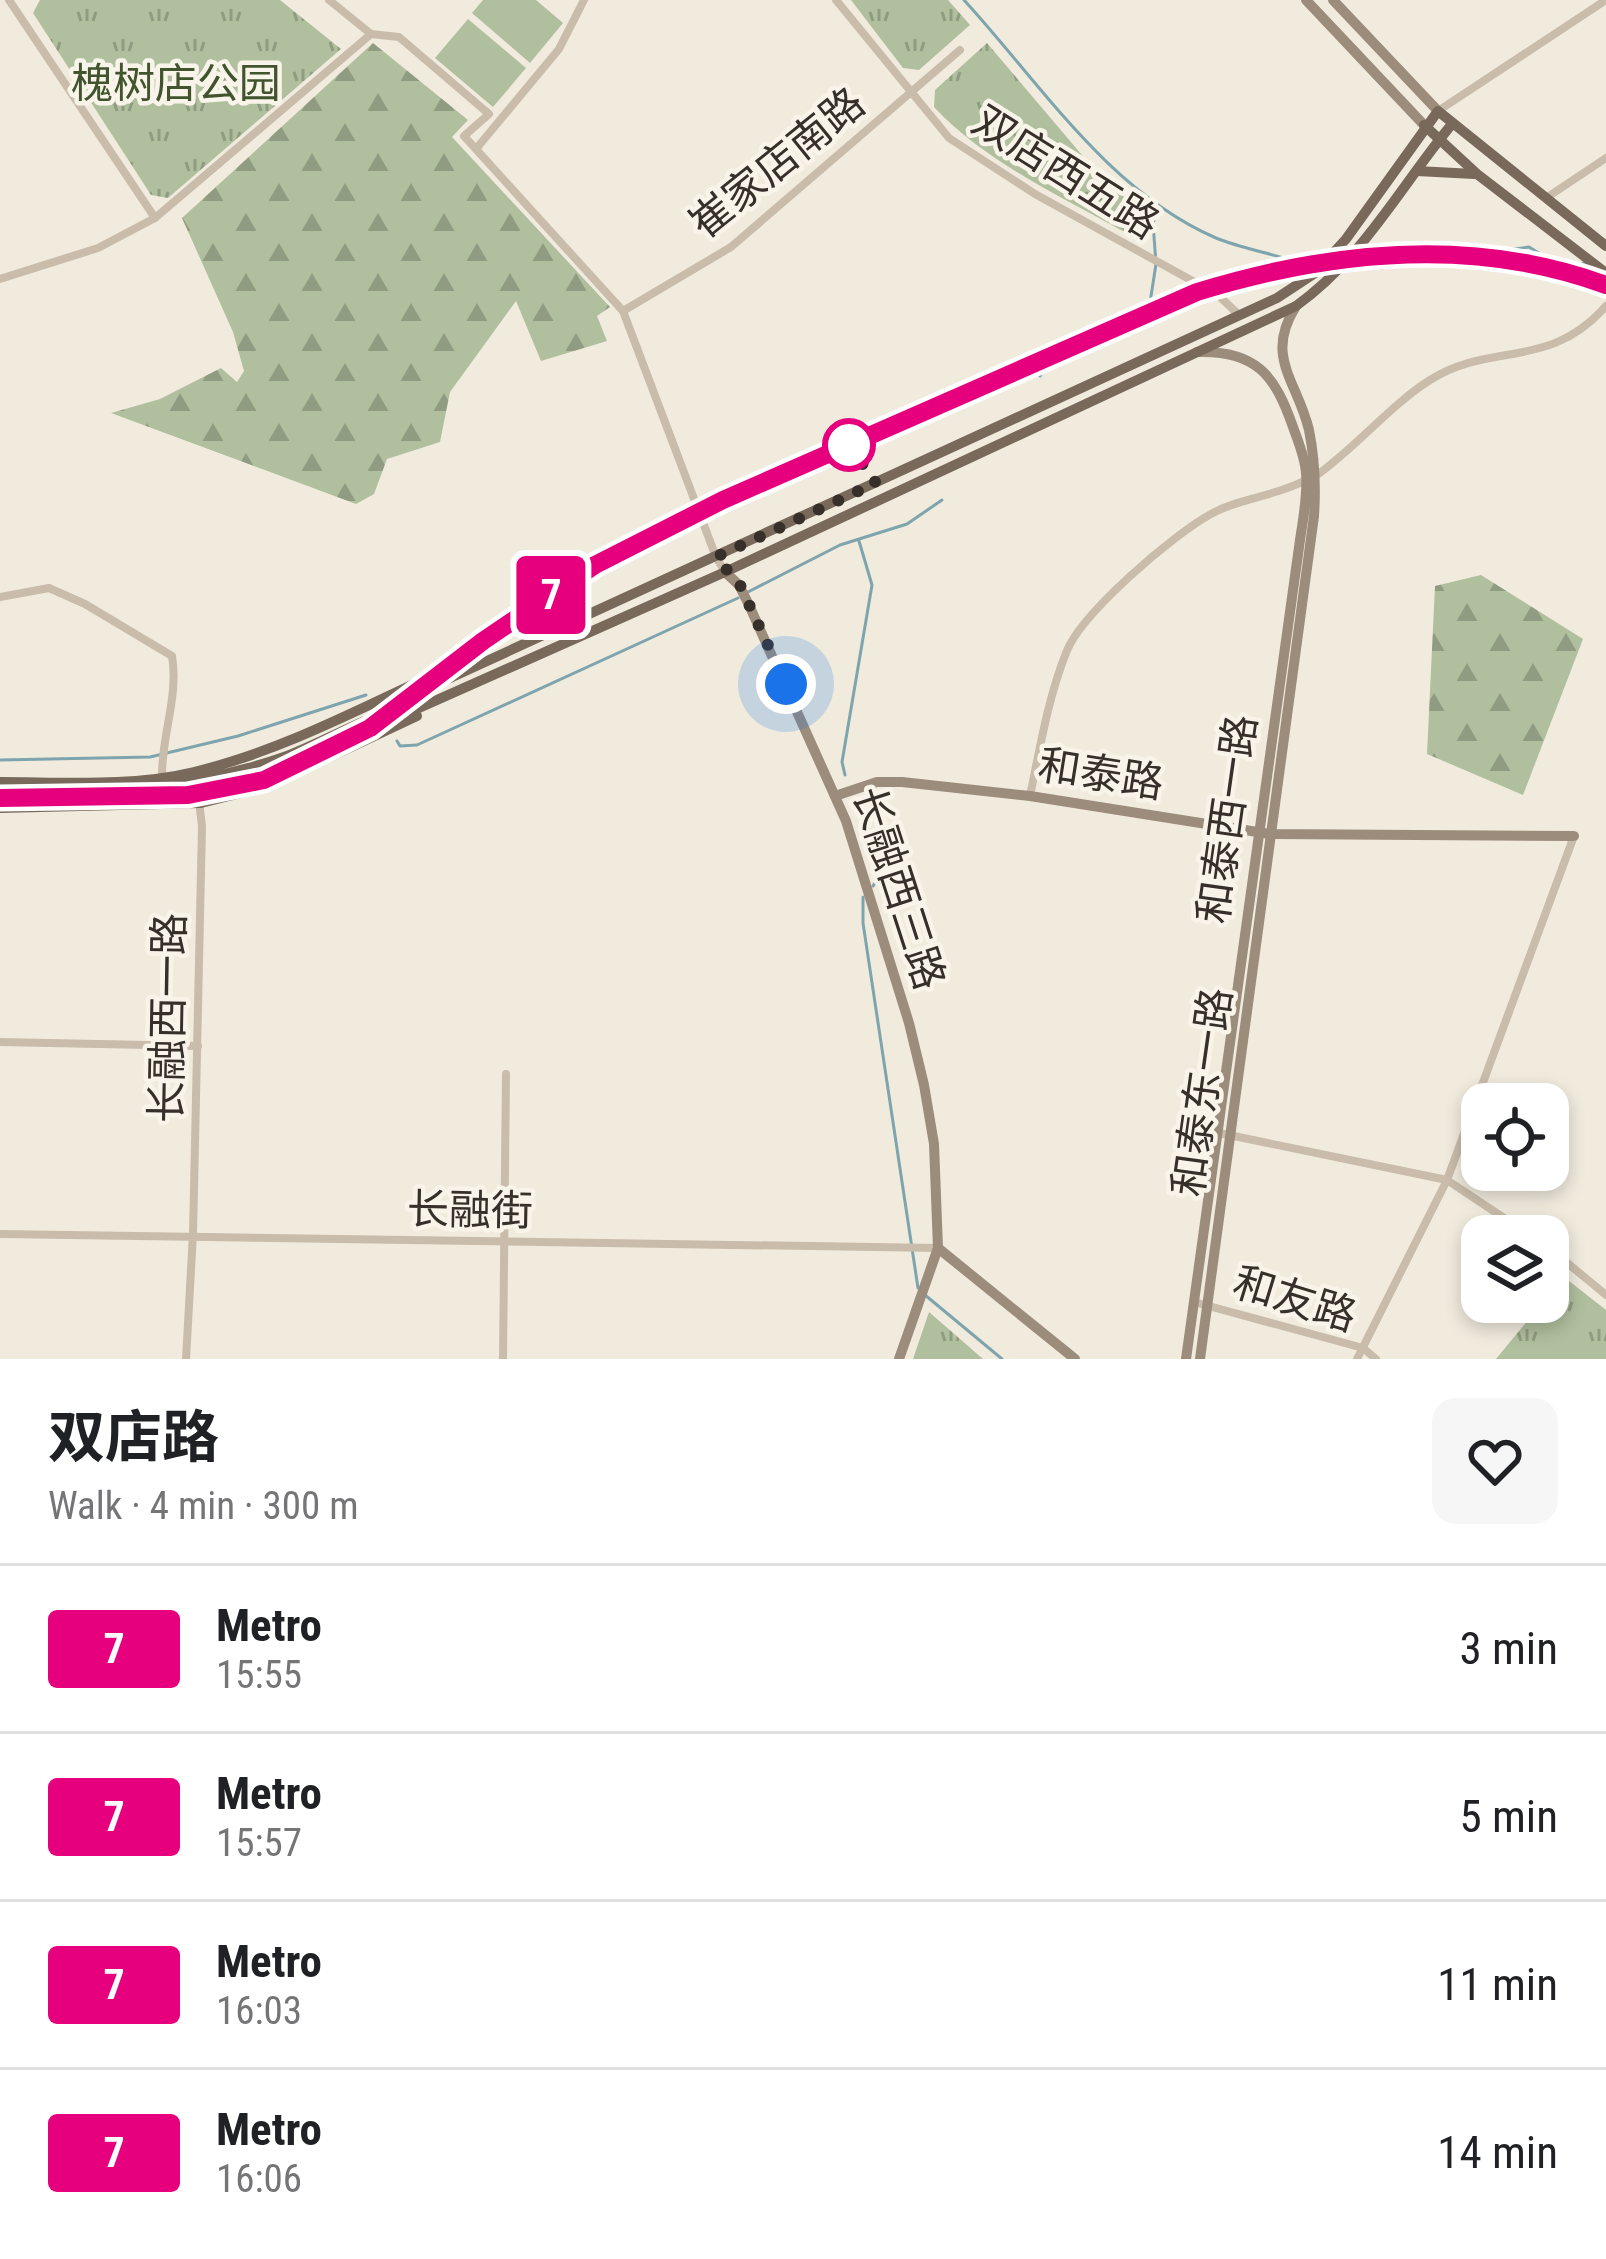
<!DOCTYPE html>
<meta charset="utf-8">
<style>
body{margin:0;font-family:"Roboto Condensed","Noto Sans SC",sans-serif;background:#f6f6f6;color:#202124;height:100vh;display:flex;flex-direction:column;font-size:45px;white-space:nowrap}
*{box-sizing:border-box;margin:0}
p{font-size:39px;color:#757577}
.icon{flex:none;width:66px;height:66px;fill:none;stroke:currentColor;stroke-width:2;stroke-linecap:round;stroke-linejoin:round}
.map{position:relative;height:1359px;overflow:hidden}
.side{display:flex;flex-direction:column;background:#fff;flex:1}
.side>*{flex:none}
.badge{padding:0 24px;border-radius:9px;font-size:42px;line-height:78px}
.controls{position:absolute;left:1461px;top:1083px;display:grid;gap:24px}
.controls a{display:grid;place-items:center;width:108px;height:108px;border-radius:24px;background:#fff;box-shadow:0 6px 18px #0003;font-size:60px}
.you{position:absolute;width:60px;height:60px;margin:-30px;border:9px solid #fff;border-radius:50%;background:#1a73e8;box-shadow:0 0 0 18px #1a73e833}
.map>.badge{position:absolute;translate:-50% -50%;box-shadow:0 0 0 6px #fff}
.round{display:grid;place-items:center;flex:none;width:126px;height:126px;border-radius:24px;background:#f6f6f6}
.summary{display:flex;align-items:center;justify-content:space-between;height:204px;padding:0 48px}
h1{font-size:57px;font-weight:700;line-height:90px}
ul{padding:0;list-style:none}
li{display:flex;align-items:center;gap:36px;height:168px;padding:0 48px;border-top:3px solid #e0e0e0}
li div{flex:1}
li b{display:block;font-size:45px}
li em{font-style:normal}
li .badge{min-width:132px;font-weight:700;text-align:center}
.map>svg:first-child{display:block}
.green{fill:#b0bf9e}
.forest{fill:url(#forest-firs)}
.park{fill:url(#park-tufts)}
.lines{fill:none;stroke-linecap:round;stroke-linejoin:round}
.stream{stroke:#7ea4ad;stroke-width:3}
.street{stroke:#c9bcaa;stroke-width:8}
.secondary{stroke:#9c8c7c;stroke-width:10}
.primary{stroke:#78695b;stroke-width:10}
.primary-bridge{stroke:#78695b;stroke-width:10}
.line-casing{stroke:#fff;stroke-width:27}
.line{stroke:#e6007e;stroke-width:18}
.walk{stroke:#372f29;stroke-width:12;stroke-dasharray:0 21.6}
.stop-dot{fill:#fff;stroke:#e6007e;stroke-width:6}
.labels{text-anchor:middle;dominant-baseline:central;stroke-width:9;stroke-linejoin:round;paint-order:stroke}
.park-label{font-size:42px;fill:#41542e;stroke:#f9f4ea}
.street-label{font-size:42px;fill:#372f29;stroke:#f9f4ea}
</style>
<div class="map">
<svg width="1606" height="1359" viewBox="0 0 1606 1359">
<defs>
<pattern id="forest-firs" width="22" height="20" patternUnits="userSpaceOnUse" patternTransform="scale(3)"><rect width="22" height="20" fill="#b0bf9e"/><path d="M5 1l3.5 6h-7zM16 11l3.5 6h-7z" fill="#909c81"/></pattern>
<pattern id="park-tufts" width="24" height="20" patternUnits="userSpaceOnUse" patternTransform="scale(3)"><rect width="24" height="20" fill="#b0bf9e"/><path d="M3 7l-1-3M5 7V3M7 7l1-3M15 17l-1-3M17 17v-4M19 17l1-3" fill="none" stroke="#909c81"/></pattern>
</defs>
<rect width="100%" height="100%" fill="#f1ebde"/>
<!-- green -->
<g class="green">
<path d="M483,0h53l27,23 -33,40 -58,-50z"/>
<path d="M468,19l58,49 -33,39 -58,-49z"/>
</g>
<!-- forest -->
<g class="forest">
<path d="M373,43l95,77 -16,17 158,170 -13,9 10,25 -66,20 -25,-60 -66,91 -10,50 -53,17 -13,35 -18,10 -245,-91 49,-14 61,-31 16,14 7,-11 -11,-39 -51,-114z"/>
<path d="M1481,575l102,64 -60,156 -96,-41 8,-168z"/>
</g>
<!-- park -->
<g class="park">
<path d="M40,0h240l61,49 -173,149 -17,-3 -118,-182z"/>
<path d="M851,0h97l22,25 -51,45 -16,-2z"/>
<path d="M987,43l117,138 37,29 3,33c-70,-41 -154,-76 -210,-136l1,-17z"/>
<path d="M1564,1277l42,33v49h-110l47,-57h5v-6z"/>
<path d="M929,1312l54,47h-70z"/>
</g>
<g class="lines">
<!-- stream -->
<g class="stream">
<path d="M964,0c77,84 144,191 252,238 22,9 48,14 71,21"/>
<path d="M1381,268l148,-21 37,23 21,-8"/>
<path d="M1040,376l4,-8 90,-44 15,-15 7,-45 -3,-41 6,-17"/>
<path d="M746,593l94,-48 67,-21 35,-24"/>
<path d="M397,741l3,5 17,-1 321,-147"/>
<path d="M0,760l150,-3 88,-21 128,-41"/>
<path d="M845,775l-3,-13 30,-177 -13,-44"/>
<path d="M860,809c10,23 30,55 13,77"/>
<path d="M863,897v26l55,365"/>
<path d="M925,1295l77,64"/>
</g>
<!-- street -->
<g class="street">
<path d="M9,0l146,218"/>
<path d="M329,0l42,34 28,3 90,77 -25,22 159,175 93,246 9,15"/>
<path d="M836,0l113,138 86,56 183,101 21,20"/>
<path d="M1438,111l168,-111"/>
<path d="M476,149l83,-100 25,-49"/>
<path d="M1546,198l60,-40"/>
<path d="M0,279l98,-31 57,-30 216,-184"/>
<path d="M623,311l108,-64 229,-197"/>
<path d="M1317,475c39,-28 76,-72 113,-95 61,-39 119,-9 176,-74"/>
<path d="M0,597l49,-9 36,16 87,52c7,41 -11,80 -10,122"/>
<path d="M1030,796c10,-48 18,-98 36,-143 14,-39 108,-119 145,-139 28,-16 63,-17 95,-34"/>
<path d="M0,1042l198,4"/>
<path d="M1219,1133l228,47 84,56"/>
<path d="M0,1234l938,14"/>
<path d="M1548,1247l58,48"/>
<path d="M1194,1302l169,46 13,11"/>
<path d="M186,1359l7,-125 9,-408 -5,-41"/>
<path d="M503,1359l3,-285"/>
<path d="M1357,1359l90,-179 127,-344"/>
</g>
<!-- secondary -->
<g class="secondary">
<path d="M1306,0l118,125"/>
<path d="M1333,0l105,111"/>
<path d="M725,572l14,13 10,20 97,216 63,202 15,62 10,59 4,104 -39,111"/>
<path d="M835,796l42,-14h25l128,14 240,38 304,2"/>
<path d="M938,1248l137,111"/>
<path d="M1186,1359l114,-819c3,-21 8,-45 6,-67 -1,-16 -8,-32 -13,-46 -18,-52 -37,-77 -96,-75"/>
<path d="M1200,1359l114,-843c2,-30 1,-56 -5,-86 -12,-50 -45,-73 -13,-124"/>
</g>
<!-- primary -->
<g class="primary">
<path d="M1424,125l53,49 129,99"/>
<path d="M1417,171l57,3"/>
<path d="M369,719l70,-36 838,-385 38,-25 31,-34 92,-128 168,135"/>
<path d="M374,728l351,-156 571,-266c68,-49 104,-119 156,-182"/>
<path d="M0,782c64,0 132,5 194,-10 79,-19 152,-56 224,-90h18"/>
<path d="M0,808l201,-5 67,-17 149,-70"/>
</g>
<!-- primary-bridge -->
<g class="primary-bridge">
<path d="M0,790c96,0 192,0 284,-33 29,-11 57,-26 85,-38"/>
<path d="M0,800l168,-4 123,-31 83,-37"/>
</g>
</g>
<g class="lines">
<defs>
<path id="line" d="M0,798l188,-3 76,-15 106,-52 113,-87 112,-76 128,-65 474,-208c133,-41 276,-56 409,-7"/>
</defs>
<!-- line casing -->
<use href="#line" class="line-casing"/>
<!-- line -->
<use href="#line" class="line"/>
<!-- walk -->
<path class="walk" d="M786,684l-46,-99 -24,-28 160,-74 -27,-38"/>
</g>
<!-- markers -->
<circle class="stop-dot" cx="849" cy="445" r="24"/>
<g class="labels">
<!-- park labels -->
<g class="park-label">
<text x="176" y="83">槐树店公园</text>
</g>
<!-- street labels -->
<g class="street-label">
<text transform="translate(777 163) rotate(-39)">崔家店南路</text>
<text transform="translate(1066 172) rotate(32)">双店西五路</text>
<text transform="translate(1101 774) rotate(9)">和泰路</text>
<text transform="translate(1227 819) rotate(-82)">和泰西一路</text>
<text transform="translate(899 888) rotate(72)">长融西三路</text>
<text transform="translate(168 1018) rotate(-89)">长融西一路</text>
<text transform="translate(1202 1092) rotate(-82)">和泰东一路</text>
<text transform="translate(470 1210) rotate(1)">长融街</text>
<text transform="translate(1295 1299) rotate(17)">和友路</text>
</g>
</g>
</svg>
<div class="controls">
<a><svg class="icon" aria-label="locate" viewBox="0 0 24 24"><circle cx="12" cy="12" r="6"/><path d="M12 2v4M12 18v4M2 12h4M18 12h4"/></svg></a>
<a><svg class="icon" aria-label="layers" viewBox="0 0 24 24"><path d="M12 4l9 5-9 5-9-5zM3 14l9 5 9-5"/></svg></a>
</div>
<div class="you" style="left:786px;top:684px"></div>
<b class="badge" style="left:551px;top:595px;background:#e6007e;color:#fff">7</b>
</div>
<section class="side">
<div class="summary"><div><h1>双店路</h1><p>Walk · 4 min · 300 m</p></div><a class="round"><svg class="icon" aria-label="heart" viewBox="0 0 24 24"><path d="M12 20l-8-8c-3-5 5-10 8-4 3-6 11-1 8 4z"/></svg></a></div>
<ul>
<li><span class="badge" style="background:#e6007e;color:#fff">7</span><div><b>Metro</b><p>15:55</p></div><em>3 min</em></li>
<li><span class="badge" style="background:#e6007e;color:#fff">7</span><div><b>Metro</b><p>15:57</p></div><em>5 min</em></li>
<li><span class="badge" style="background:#e6007e;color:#fff">7</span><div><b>Metro</b><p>16:03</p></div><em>11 min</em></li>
<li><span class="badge" style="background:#e6007e;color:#fff">7</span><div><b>Metro</b><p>16:06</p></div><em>14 min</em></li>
</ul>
</section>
